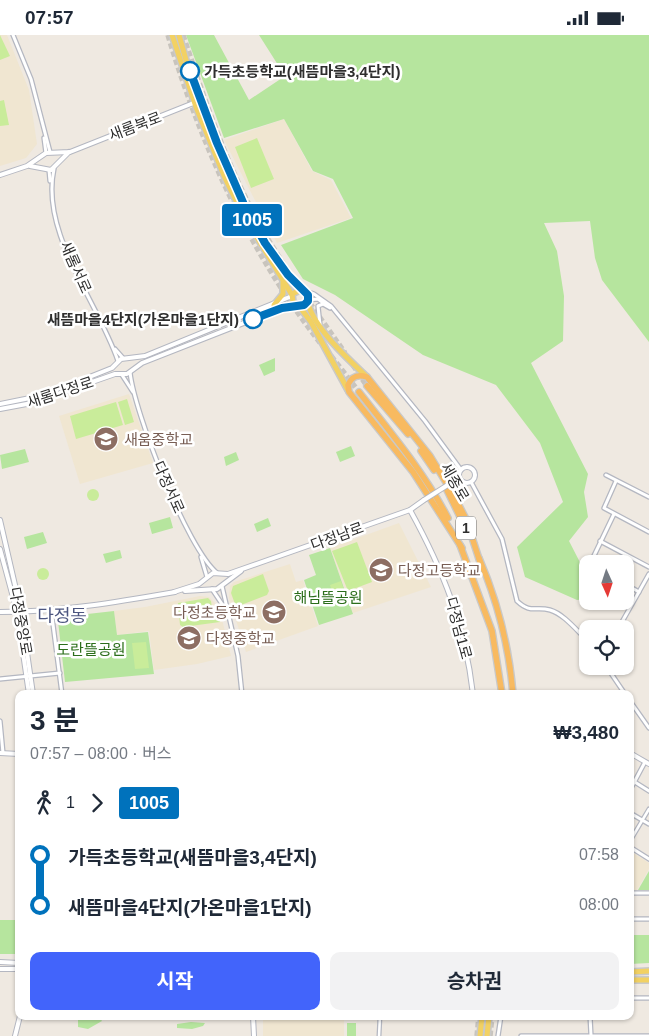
<!DOCTYPE html>
<html lang="ko">
<meta charset="utf-8">
<style>
body{margin:0;font-family:Helvetica,"Noto Sans KR",sans-serif;background:#f2f2f3;color:#1f2937;height:100vh;display:flex;flex-direction:column;font-size:19px;white-space:nowrap}
*{box-sizing:border-box;margin:0}
p{font-size:16px;color:#747a83}
.icon{flex:none;width:28px;height:28px;fill:none;stroke:currentColor;stroke-width:2;stroke-linecap:round;stroke-linejoin:round}
.map{position:relative;flex:1;overflow:hidden}
.panel{position:absolute;left:15px;top:655px;width:619px;height:330px;display:flex;flex-direction:column;background:#fff;border-radius:10px;box-shadow:0 1px 4px #0004}
.panel>*{flex:none}
.badge{padding:0 10px;border-radius:4px;font-size:18px;line-height:32px}
.needle{width:32px;rotate:177deg}
.fabs{position:absolute;left:579px;top:520px;display:grid;gap:10px}
.fabs a{display:grid;place-items:center;width:55px;height:55px;border-radius:10px;background:#fff;box-shadow:0 1px 4px #0004;font-size:25px}
.map>.badge{position:absolute;translate:-50% -50%;box-shadow:0 0 0 2px #fff}
.legs{display:flex;align-items:center;gap:8px;height:55px;padding:0 15px;font-size:16px}
.legs p{margin-inline-start:auto}
.summary{display:flex;align-items:center;justify-content:space-between;height:85px;padding:0 15px}
h1{font-size:28px;font-weight:700;line-height:38px}
.cta{display:flex;gap:10px;margin-top:auto;padding:10px 15px}
.cta a{flex:1;height:58px;border-radius:10px;background:#4264fb;color:#fff;font-size:20px;font-weight:700;line-height:58px;text-align:center}
.cta a+a{background:#f2f2f3;color:#1f2937}
ul{padding:0 15px;list-style:none}
li{display:flex;align-items:center;gap:18px;height:50px;font-size:19px}
li i{display:grid;place-items:center;width:8px;height:100%;margin:0 6px;background:currentColor}
li i::after{content:'';width:12px;height:12px;margin:-6px;border:4px solid;border-radius:50%;background:#fff}
li p{margin-inline-start:auto}
li:first-child i{background:linear-gradient(#0000 50%,currentColor 0)}
li:last-child i{background:linear-gradient(currentColor 50%,#0000 0)}
.status{display:flex;justify-content:space-between;align-items:center;height:35px;padding:0 25px;background:#fff;direction:ltr}
.status svg{height:14px;fill:currentColor}
.map>svg:first-child{display:block}
.education{fill:#f0e6d1}
.green{fill:#b6e59e}
.pitch{fill:#c9ec9a}
.lines{fill:none;stroke-linecap:round;stroke-linejoin:round}
.trunk-tunnel{stroke:#c8c4bd;stroke-width:5.5;stroke-dasharray:5.5 3;stroke-linecap:butt}
.pedestrian-casing{stroke:#b4b7c1;stroke-width:5}
.minor-casing{stroke:#b4b7c1;stroke-width:5.5}
.tertiary-casing{stroke:#b4b7c1;stroke-width:6}
.primary-casing{stroke:#c9c9c9;stroke-width:8}
.trunk-casing{stroke:#c9c9c9;stroke-width:8}
.pedestrian{stroke:#fff;stroke-width:2.5}
.minor{stroke:#fff;stroke-width:3}
.tertiary{stroke:#fff;stroke-width:4}
.primary{stroke:#f2d163;stroke-width:5}
.trunk{stroke:#f8ba60;stroke-width:5.5}
.tertiary-bridge-casing{stroke:#b4b7c1;stroke-width:6;stroke-linecap:butt}
.tertiary-bridge{stroke:#fff;stroke-width:4}
.line-1-casing{stroke:#fff;stroke-width:11}
.line-1{stroke:#0072bc;stroke-width:8}
.stop-1-dot{fill:#fff;stroke:#0072bc;stroke-width:2.5}
.labels{text-anchor:middle;dominant-baseline:central;stroke-width:5;stroke-linejoin:round;paint-order:stroke}
.shield{fill:#fff;stroke:#6d6d6d;stroke-width:1}
.shield-label{font-size:14px;font-weight:bold;fill:#2e2e2e}
.stop-label{font-size:15px;font-weight:bold;fill:#2e2e2e;stroke:#fff;text-anchor:start}
.street-label{font-size:15px;fill:#2e2e2e;stroke:#fff}
.education-label{font-size:15px;fill:#785e54;stroke:#fff;text-anchor:start}
.park-label{font-size:15px;fill:#2c6e1b;stroke:#fff}
.quarter-label{font-size:18px;fill:#4d5680;stroke:#fff}
</style>
<div class="status"><b>07:57</b><svg viewBox="0 0 49 12"><path d="M0 12V9h3v3zM5 12V6h3v6zM10 12V3h3v9zM15 12V0h3v12zM26 1h20v11H26zM47 4h2v5h-2z"/></svg></div>
<div class="map">
<svg width="649" height="1001" viewBox="0 0 649 1001">
<rect width="100%" height="100%" fill="#efe9e1"/>
<!-- education -->
<g class="education">
<path d="M0,0h7l22,55 8,54 -11,14 -26,8z"/>
<path d="M284,84l28,52 19,9 20,38 -74,25 -53,-103z"/>
<path d="M129,359l24,69 -73,21 -21,-68z"/>
<path d="M399,488l32,64 -78,26 -23,-65z"/>
<path d="M290,529l6,18 7,-2 15,46 -72,26 -17,-54 1,-12 4,-4z"/>
<path d="M200,561l9,1 10,10 12,49 -34,8 -43,6 -5,-39 -32,4 -3,-24 31,-4z"/>
<path d="M630,816l19,12v6l-12,21h-7z"/>
<rect x="263" y="981" width="81" height="20"/>
</g>
<!-- green -->
<g class="green">
<path d="M186,0h28l35,65 36,-24 -26,-41h390v307l-47,-62 -7,-22 -5,-37 -46,2 13,28 7,45 -1,45 -32,22 57,111 -4,18 4,25 -19,24 18,35v23l-10,1 -52,-23 -8,-30 46,-45 -23,-59 -44,-58 -73,-30 -88,-60 -32,-16 -22,-34 72,-27 -20,-39 -20,-8 -29,-52 -60,19z"/>
<path d="M275,323v13l-11,5 -5,-11z"/>
<path d="M351,411l4,10 -15,6 -4,-10z"/>
<path d="M25,414l4,13 -27,7 -2,-14z"/>
<path d="M236,417l3,8 -13,6 -2,-9z"/>
<path d="M170,482l3,11 -21,6 -3,-11z"/>
<path d="M268,483l3,8 -14,6 -3,-8z"/>
<path d="M43,497l4,11 -20,6 -3,-12z"/>
<path d="M330,513l23,66 -34,11 -15,-45 12,-5 -7,-20z"/>
<path d="M120,515l2,8 -16,5 -3,-9z"/>
<path d="M114,576l3,24 31,-3 6,42 -89,8 -7,-61 3,-4z"/>
<path d="M649,836v19h-11z"/>
<path d="M0,885h19v32l-4,2h-15z"/>
<path d="M630,900h19v28l-19,1z"/>
<path d="M80,981h19l3,5 -14,8 -10,-2v-9z"/>
<path d="M191,987l14,1 -2,3 -11,3 -15,-1v-4z"/>
<rect x="347" y="988" width="9" height="13"/>
</g>
<!-- pitch -->
<g class="pitch">
<path d="M0,0l10,21 -10,4z"/>
<path d="M4,65l5,25 -9,1v-25z"/>
<path d="M257,103l17,41 -23,9 -16,-41z"/>
<path d="M127,364l7,23 -9,3 -7,-23z"/>
<path d="M116,367l7,23 -47,14 -6,-23z"/>
<circle cx="93" cy="460" r="6"/>
<path d="M357,507l15,40 -24,9 -16,-40z"/>
<circle cx="43" cy="539" r="6"/>
<path d="M263,539l6,17 -2,4 -31,12 -5,-14 2,-7z"/>
<path d="M341,546l6,18 -11,4 -6,-18z"/>
<path d="M208,563l3,3 1,7 -3,1 1,4v-4l8,-1 2,14 -37,5 -3,-2 -2,-22z"/>
<path d="M146,607l3,26 -14,1 -3,-26z"/>
</g>
<g class="lines">
<!-- trunk-tunnel -->
<g class="trunk-tunnel">
<path d="M168,0c33,110 82,219 154,310"/>
<path d="M183,0c23,69 46,138 83,201 24,40 52,79 79,117"/>
<path d="M331,321l28,36"/>
<path d="M353,330l14,21"/>
<path d="M477,1001l2,-20"/>
<path d="M490,1001l2,-20"/>
</g>
<defs>
<g id="pedestrian">
<path d="M630,806l19,-32"/>
<path d="M379,1001l1,-20"/>
</g>
<g id="minor">
<path d="M13,0l18,44 19,73"/>
<path d="M44,103l2,15"/>
<path d="M54,134c-14,64 44,133 64,192"/>
<path d="M49,135l1,11"/>
<path d="M306,256l8,3 17,12 94,115 36,49"/>
<path d="M308,265l10,-1 8,6"/>
<path d="M320,290l-2,-19 5,-2 7,4"/>
<path d="M115,314l8,9"/>
<path d="M130,337c4,40 57,176 87,201"/>
<path d="M122,340l11,17"/>
<path d="M606,440l43,22"/>
<path d="M616,446l-12,27 45,24"/>
<path d="M471,447l31,57 15,62c14,13 18,5 33,9 14,4 27,21 38,31"/>
<path d="M600,506l49,26"/>
<path d="M201,522l6,20"/>
<path d="M590,529l24,-50"/>
<path d="M625,549l14,8"/>
<path d="M222,551l16,70 4,38"/>
<path d="M212,554l12,18"/>
<path d="M51,574l11,85"/>
<path d="M618,594l31,-55"/>
<path d="M606,631l19,28"/>
<path d="M0,644l60,-6"/>
<path d="M630,666l19,27"/>
<path d="M0,686l3,32"/>
<path d="M630,744l19,12"/>
<path d="M630,755l15,-28"/>
<path d="M630,778l19,11"/>
<path d="M630,812l19,12"/>
<path d="M630,858h19"/>
<path d="M630,884h19"/>
<path d="M630,963h19"/>
<path d="M590,981l1,19"/>
<path d="M498,1001l3,-20"/>
<path d="M521,1001h128"/>
</g>
<g id="tertiary">
<path d="M30,131l21,4 18,-18"/>
<path d="M0,140l27,-9 19,-13 24,-1 126,-50"/>
<path d="M0,369l30,-6 47,-16 35,-14 9,-9 24,-3 147,-60"/>
<path d="M0,374l32,-6 83,-29h12l15,-11 140,-55 14,-3"/>
<circle cx="467" cy="440" r="8"/>
<path d="M410,475c33,60 55,115 63,184"/>
<path d="M0,485l21,91 12,83"/>
<path d="M0,514l17,63 12,82"/>
<path d="M185,556l32,-2 24,-18"/>
<path d="M174,557l25,-8 14,-11 15,1 182,-64 14,-10"/>
<path d="M0,577c59,0 118,-10 175,-20"/>
<path d="M0,718l19,1"/>
<path d="M630,718l19,11"/>
<path d="M0,927l19,1"/>
<path d="M0,934h19"/>
<path d="M253,981l1,20"/>
<path d="M15,1001l5,-20"/>
</g>
<g id="primary">
<path d="M172,0l24,72 29,71 16,33 51,84"/>
<path d="M179,0c21,79 53,160 100,228 5,8 13,21 21,27 2,1 5,1 7,3 1,4 0,7 1,11 8,26 40,55 59,73"/>
<path d="M300,255l-8,4 1,8 6,4 8,-4"/>
<path d="M274,270l9,-11v-12"/>
<path d="M299,271l12,16 37,68"/>
<path d="M630,937l19,-1"/>
<path d="M630,945h19"/>
<path d="M480,1001l2,-20"/>
<path d="M487,1001l2,-20"/>
</g>
<g id="trunk">
<path d="M367,351l41,48"/>
<path d="M359,357c32,41 65,80 89,126"/>
<path d="M421,416l13,19"/>
<path d="M446,453l19,39"/>
<path d="M460,510l32,86 10,63"/>
<path d="M462,513l-49,-76 -64,-80 -1,-7c4,-9 10,-11 19,-8l63,79 23,38 13,25 14,43"/>
<path d="M479,523c19,44 30,89 34,136"/>
</g>
</defs>
<!-- pedestrian casing -->
<use href="#pedestrian" class="pedestrian-casing"/>
<!-- minor casing -->
<use href="#minor" class="minor-casing"/>
<!-- tertiary casing -->
<use href="#tertiary" class="tertiary-casing"/>
<!-- primary casing -->
<use href="#primary" class="primary-casing"/>
<!-- trunk casing -->
<use href="#trunk" class="trunk-casing"/>
<!-- pedestrian -->
<use href="#pedestrian" class="pedestrian"/>
<!-- minor -->
<use href="#minor" class="minor"/>
<!-- tertiary -->
<use href="#tertiary" class="tertiary"/>
<!-- primary -->
<use href="#primary" class="primary"/>
<!-- trunk -->
<use href="#trunk" class="trunk"/>
<defs>
<path id="tertiary-bridge" d="M424,465l30,-19"/>
</defs>
<!-- tertiary-bridge casing -->
<use href="#tertiary-bridge" class="tertiary-bridge-casing"/>
<!-- tertiary-bridge -->
<use href="#tertiary-bridge" class="tertiary-bridge"/>
</g>
<g class="lines">
<defs>
<path id="line-1" d="M190,36l27,72 29,66 19,34 23,32 20,20v6l-4,4 -22,3 -29,11"/>
</defs>
<!-- line-1 casing -->
<use href="#line-1" class="line-1-casing"/>
<!-- line-1 -->
<use href="#line-1" class="line-1"/>
</g>
<!-- icons -->
<defs>
<symbol id="school-disc" viewBox="-11 -11 22 22"><circle r="9.5" fill="#8d6e63" stroke="#fff"/><path d="M0-5L7-2L0 1L-7-2ZM-4 1L0 2.5L4 1V4Q0 6-4 4Z" fill="#fff"/></symbol>
</defs>
<g fill-rule="evenodd">
<use href="#school-disc" x="92" y="390" width="28" height="28"/>
<use href="#school-disc" x="367" y="521" width="28" height="28"/>
<use href="#school-disc" x="260" y="563" width="28" height="28"/>
<use href="#school-disc" x="175" y="589" width="28" height="28"/>
</g>
<!-- markers -->
<g class="stop-1-dot">
<circle cx="190" cy="36" r="9"/>
<circle cx="253" cy="284" r="9"/>
</g>
<g class="labels">
<!-- shield labels -->
<rect class="shield" x="456" y="481.5" width="20" height="23" rx="4"/>
<g class="shield-label">
<text x="466" y="493">1</text>
</g>
<!-- stop labels -->
<g class="stop-label">
<text x="204" y="36">가득초등학교(새뜸마을3,4단지)</text>
<text x="239" y="284" text-anchor="end">새뜸마을4단지(가온마을1단지)</text>
</g>
<!-- street labels -->
<g class="street-label">
<text transform="translate(135 91) rotate(-21)">새롬북로</text>
<text transform="translate(76 232) rotate(66)">새롬서로</text>
<text transform="translate(60 357) rotate(-18)">새롬다정로</text>
<text transform="translate(455 447) rotate(60)">세종로</text>
<text transform="translate(169 452) rotate(66)">다정서로</text>
<text transform="translate(337 501) rotate(-20)">다정남로</text>
<text transform="translate(21 586) rotate(80)">다정중앙로</text>
<text transform="translate(459 593) rotate(75)">다정남1로</text>
</g>
<!-- education labels -->
<g class="education-label">
<text x="124" y="404">새움중학교</text>
<text x="398" y="535">다정고등학교</text>
<text x="256" y="577" text-anchor="end">다정초등학교</text>
<text x="206" y="603">다정중학교</text>
</g>
<!-- park labels -->
<g class="park-label">
<text x="328" y="562">해님뜰공원</text>
<text x="91" y="614">도란뜰공원</text>
</g>
<!-- quarter labels -->
<g class="quarter-label">
<text x="62" y="581">다정동</text>
</g>
</g>
</svg>
<div class="fabs">
<a><svg class="needle" viewBox="-14 -14 28 28"><path d="M0-13l5 13h-10z" fill="#e53935"/><path d="M0 13l5-13h-10z" fill="#747a83"/></svg></a>
<a><svg class="icon" aria-label="locate" viewBox="0 0 24 24"><circle cx="12" cy="12" r="6"/><path d="M12 2v4M12 18v4M2 12h4M18 12h4"/></svg></a>
</div>
<b class="badge" style="left:252px;top:185px;background:#0072bc;color:#fff">1005</b>
<section class="panel">
<div class="summary"><div><h1>3 분</h1><p>07:57 – 08:00 · 버스</p></div><b>₩3,480</b></div>
<div class="legs"><svg class="icon" aria-label="walk" viewBox="0 0 24 24"><circle cx="13" cy="4" r="2"/><path d="M13 8l-2 6 4 7M11 14l-3 7M7 12l3-4h3l4 4"/></svg>1<svg class="icon" aria-label="forward" viewBox="0 0 24 24"><path d="M9 5l7 7-7 7"/></svg><b class="badge" style="background:#0072bc;color:#fff">1005</b></div>
<ul>
<li><i style="color:#0072bc"></i><b>가득초등학교(새뜸마을3,4단지)</b><p>07:58</p></li>
<li><i style="color:#0072bc"></i><b>새뜸마을4단지(가온마을1단지)</b><p>08:00</p></li>
</ul>
<div class="cta"><a>시작</a><a>승차권</a></div>
</section>
</div>
